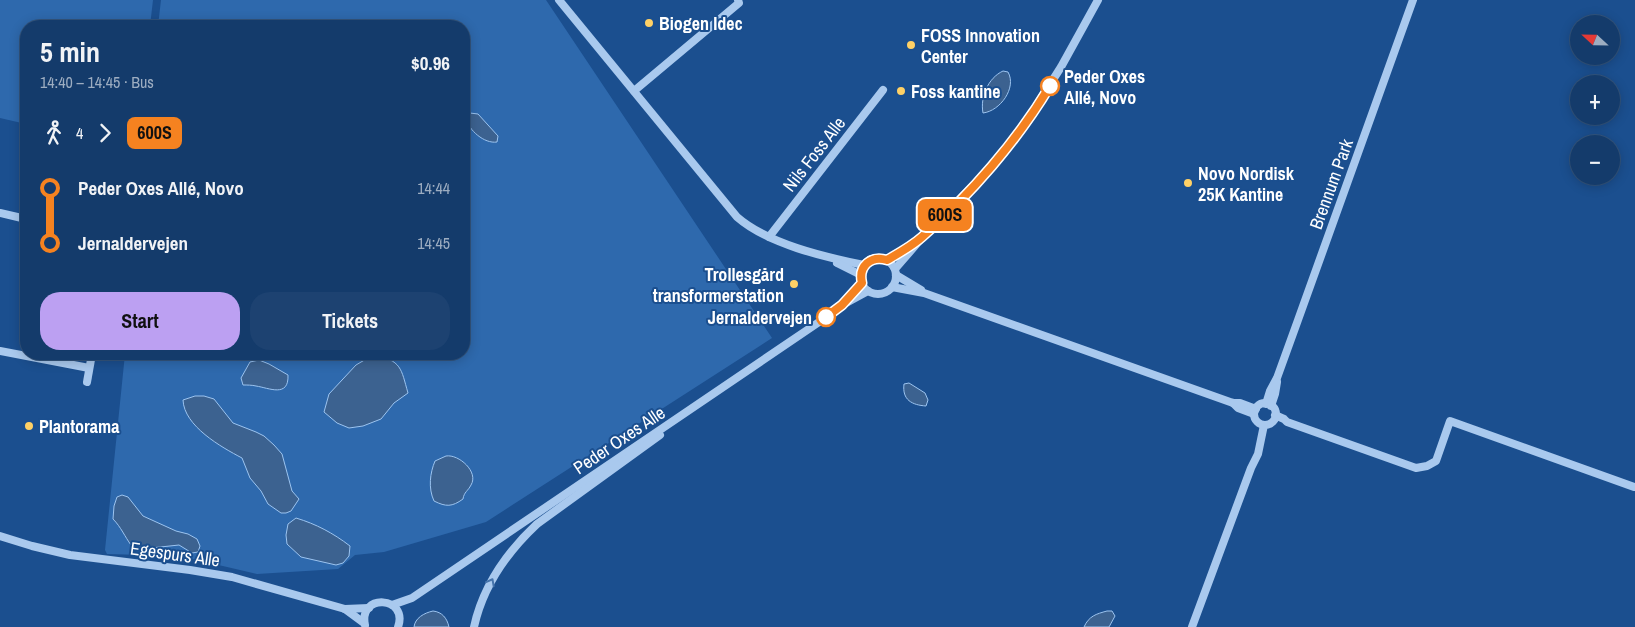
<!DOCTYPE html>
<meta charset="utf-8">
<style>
body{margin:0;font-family:"Archivo Narrow",sans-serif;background:#1d4271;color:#f1f3f6;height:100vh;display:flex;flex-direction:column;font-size:19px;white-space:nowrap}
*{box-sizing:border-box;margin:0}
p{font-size:16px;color:#9dadc1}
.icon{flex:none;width:28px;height:28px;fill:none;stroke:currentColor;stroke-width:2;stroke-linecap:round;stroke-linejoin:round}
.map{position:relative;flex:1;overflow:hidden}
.panel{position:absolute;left:20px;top:20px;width:450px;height:340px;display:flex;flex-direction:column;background:#143b6b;border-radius:20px;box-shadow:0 2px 12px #0003,0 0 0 1px #33557e}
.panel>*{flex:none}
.badge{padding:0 10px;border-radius:8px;font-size:18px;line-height:32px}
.needle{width:32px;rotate:292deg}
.tools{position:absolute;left:1570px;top:15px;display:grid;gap:10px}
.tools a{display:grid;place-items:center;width:50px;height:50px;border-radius:50%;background:#143b6b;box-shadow:0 2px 12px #0003,0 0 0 1px #33557e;font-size:25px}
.map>.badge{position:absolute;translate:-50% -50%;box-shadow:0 0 0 2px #fff}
.legs{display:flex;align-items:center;gap:8px;height:55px;padding:0 20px;font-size:16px}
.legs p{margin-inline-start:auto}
.overview{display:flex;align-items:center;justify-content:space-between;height:85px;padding:0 20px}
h1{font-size:28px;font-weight:800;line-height:38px}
.button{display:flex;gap:10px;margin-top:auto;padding:10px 20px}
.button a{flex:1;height:58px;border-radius:20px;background:#bca0f2;color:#111;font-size:20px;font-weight:800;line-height:58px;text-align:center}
.button a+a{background:#1d4271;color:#f1f3f6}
ul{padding:0 20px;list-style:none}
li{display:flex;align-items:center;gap:18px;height:55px;font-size:19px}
li i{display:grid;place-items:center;width:8px;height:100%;margin:0 6px;background:currentColor}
li i::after{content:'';width:12px;height:12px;margin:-6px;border:4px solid;border-radius:50%;background:#143b6b}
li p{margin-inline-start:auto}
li:first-child i{background:linear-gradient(#0000 50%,currentColor 0)}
li:last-child i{background:linear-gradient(currentColor 50%,#0000 0)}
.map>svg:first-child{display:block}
.green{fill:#2e69ad}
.water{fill:#3c6290;stroke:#9cc4f0}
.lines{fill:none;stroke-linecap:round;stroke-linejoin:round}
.minor{stroke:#a9c9ee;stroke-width:8}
.oneway{stroke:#4674ac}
.line-1-casing{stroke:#fff;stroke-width:11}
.line-1{stroke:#f58220;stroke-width:8}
.poi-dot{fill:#ffd166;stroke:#1b4f8f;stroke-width:2}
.stop-1-dot{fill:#fff;stroke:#f58220;stroke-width:2.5}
.labels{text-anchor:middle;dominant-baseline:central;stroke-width:4;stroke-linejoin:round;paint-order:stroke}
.poi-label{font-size:18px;font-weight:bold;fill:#fff;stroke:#1b4f8f;text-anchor:start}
.stop-label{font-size:18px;font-weight:bold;fill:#fff;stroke:#1b4f8f;text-anchor:start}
.street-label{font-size:18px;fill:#fff;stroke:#1b4f8f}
</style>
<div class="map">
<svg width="1635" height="627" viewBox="0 0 1635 627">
<rect width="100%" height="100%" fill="#1b4f8f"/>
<!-- green -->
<g class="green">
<path d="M0,0h153l-3,26h-124v98l-26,-6z"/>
<path d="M161,0h385l226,338 -286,184 -102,30 -29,3 -17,14 -81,5 -77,-18 -73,-2 -2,-4 20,-196h339v-328h-306z"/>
</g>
<!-- water -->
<g class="water">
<path d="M1003,71l5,1c9,16 -8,39 -25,41 -3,-16 5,-35 20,-42z"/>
<path d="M470,113l8,1 20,22 -1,6c-13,2 -28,-12 -31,-23z"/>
<path d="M373,355c29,5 28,14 35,38l-14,10 -13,16 -18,7 -14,2 -12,-5 -13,-11 5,-18 27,-29z"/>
<path d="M259,360l10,4 19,11c1,23 -19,13 -32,11 -4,-1 -9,-1 -13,-1l-2,-7 9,-16z"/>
<path d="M909,383l16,10 3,7 -2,6c-14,-1 -24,-6 -22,-22z"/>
<path d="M195,396h9l10,3 19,24 23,9 8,4 10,9 8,9 10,37 7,8 -8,12 -5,2h-5l-13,-9 -7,-13 -11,-13 -8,-20c-21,-11 -58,-32 -59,-58z"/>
<path d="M446,456c13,-2 33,16 25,29 -3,6 -7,7 -8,14 -11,8 -17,8 -29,2 -6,-13 -4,-28 1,-40z"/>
<path d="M122,495l6,2 15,19 33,15 12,3 9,5 3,7 -2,6 -6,1 -13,-8 -28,3 -20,-3c-6,-8 -10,-18 -18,-26l1,-13 3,-9z"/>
<path d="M296,518c20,6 37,15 54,28l-1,10 -6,7 -7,2 -35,-8 -14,-13 -1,-9 2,-11z"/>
<path d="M433,611c9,1 14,7 16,16h-35c1,-9 10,-14 19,-16z"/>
<path d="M1107,611h5l3,5 -6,11h-25c5,-11 12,-13 23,-16z"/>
</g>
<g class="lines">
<!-- minor -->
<g class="minor">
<path d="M559,0l178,217c31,27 87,40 127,48"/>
<path d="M634,91l105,-88 -1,-3"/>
<path d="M0,213l26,6"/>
<path d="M769,237l114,-147"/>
<circle cx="878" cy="276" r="18"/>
<path d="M887,261l28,-19"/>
<path d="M837,263l24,12"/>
<path d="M895,269l26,-30 70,-72 30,-37 40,-63 37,-67"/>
<path d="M896,275l25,15"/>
<path d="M892,287l32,6 309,110h7l16,6"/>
<path d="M846,303l22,-12"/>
<path d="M0,351l89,17"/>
<path d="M87,382l5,-28"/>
<path d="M1233,403l5,5 16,6"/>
<circle cx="1265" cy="414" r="11"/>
<path d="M1266,404l4,-13 7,-13 21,-58 115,-320"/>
<path d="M1271,406l4,-12 2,-12"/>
<path d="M1275,415l9,4 3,3 129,46 11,-2 9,-5 14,-40 184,66"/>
<path d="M0,536l32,10 38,9 120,15 42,7 113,32 19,14"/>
<path d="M392,605l20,-7 410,-278 20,-15 20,-22"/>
<path d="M345,609l24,-1"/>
<path d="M365,625c-7,-32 44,-29 33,2"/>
<path d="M474,627c9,-41 32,-74 63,-103l123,-89"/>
<path d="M1192,627l59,-159 7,-14 6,-29"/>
</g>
</g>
<!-- one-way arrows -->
<defs><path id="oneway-chevron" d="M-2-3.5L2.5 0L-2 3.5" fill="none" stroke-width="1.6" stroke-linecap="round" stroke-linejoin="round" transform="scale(1.25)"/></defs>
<use class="oneway" href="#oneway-chevron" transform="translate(491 582) rotate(-62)"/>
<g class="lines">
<defs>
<path id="line-1" d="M826,317l16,-12 20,-22c-4,-17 9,-28 25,-23 12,-7 25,-14 35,-23 48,-42 95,-96 128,-151"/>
</defs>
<!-- line-1 casing -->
<use href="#line-1" class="line-1-casing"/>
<!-- line-1 -->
<use href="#line-1" class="line-1"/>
</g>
<!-- markers -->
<g class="poi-dot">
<circle cx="649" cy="23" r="5"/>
<circle cx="911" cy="45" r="5"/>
<circle cx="901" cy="91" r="5"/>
<circle cx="1188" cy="183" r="5"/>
<circle cx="794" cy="284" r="5"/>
<circle cx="29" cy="426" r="5"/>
</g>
<g class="stop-1-dot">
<circle cx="1050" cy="86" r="9"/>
<circle cx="826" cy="317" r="9"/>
</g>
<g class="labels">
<!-- poi labels -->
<g class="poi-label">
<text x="659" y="23">Biogen Idec</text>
<text x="921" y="35">FOSS Innovation<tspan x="921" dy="21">Center</tspan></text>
<text x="911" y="91">Foss kantine</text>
<text x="1198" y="173">Novo Nordisk<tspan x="1198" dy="21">25K Kantine</tspan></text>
<text x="784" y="274" text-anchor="end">Trollesgård<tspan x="784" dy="21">transformerstation</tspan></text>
<text x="39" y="426">Plantorama</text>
</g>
<!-- stop labels -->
<g class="stop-label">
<text x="1064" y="76">Peder Oxes<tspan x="1064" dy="21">Allé, Novo</tspan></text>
<text x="812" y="317" text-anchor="end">Jernaldervejen</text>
</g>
<!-- street labels -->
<g class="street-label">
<text transform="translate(814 154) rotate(-52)">Nils Foss Alle</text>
<text transform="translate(1331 184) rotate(-70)">Brennum Park</text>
<text transform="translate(619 440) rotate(-34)">Peder Oxes Alle</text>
<text transform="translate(175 554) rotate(8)">Egespurs Alle</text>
</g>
</g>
</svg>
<div class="tools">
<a><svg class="needle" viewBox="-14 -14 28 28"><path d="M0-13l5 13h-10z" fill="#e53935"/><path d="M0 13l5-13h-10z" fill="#9dadc1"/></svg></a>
<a>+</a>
<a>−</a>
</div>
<b class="badge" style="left:945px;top:215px;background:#f58220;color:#111">600S</b>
<section class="panel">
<div class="overview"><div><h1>5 min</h1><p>14:40 – 14:45 · Bus</p></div><b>$0.96</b></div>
<div class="legs"><svg class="icon" aria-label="walk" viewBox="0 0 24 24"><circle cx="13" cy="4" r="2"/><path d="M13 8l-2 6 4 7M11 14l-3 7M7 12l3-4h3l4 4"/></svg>4<svg class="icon" aria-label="forward" viewBox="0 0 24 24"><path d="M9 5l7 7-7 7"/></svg><b class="badge" style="background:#f58220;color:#111">600S</b></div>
<ul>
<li><i style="color:#f58220"></i><b>Peder Oxes Allé, Novo</b><p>14:44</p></li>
<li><i style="color:#f58220"></i><b>Jernaldervejen</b><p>14:45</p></li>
</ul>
<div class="button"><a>Start</a><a>Tickets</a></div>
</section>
</div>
